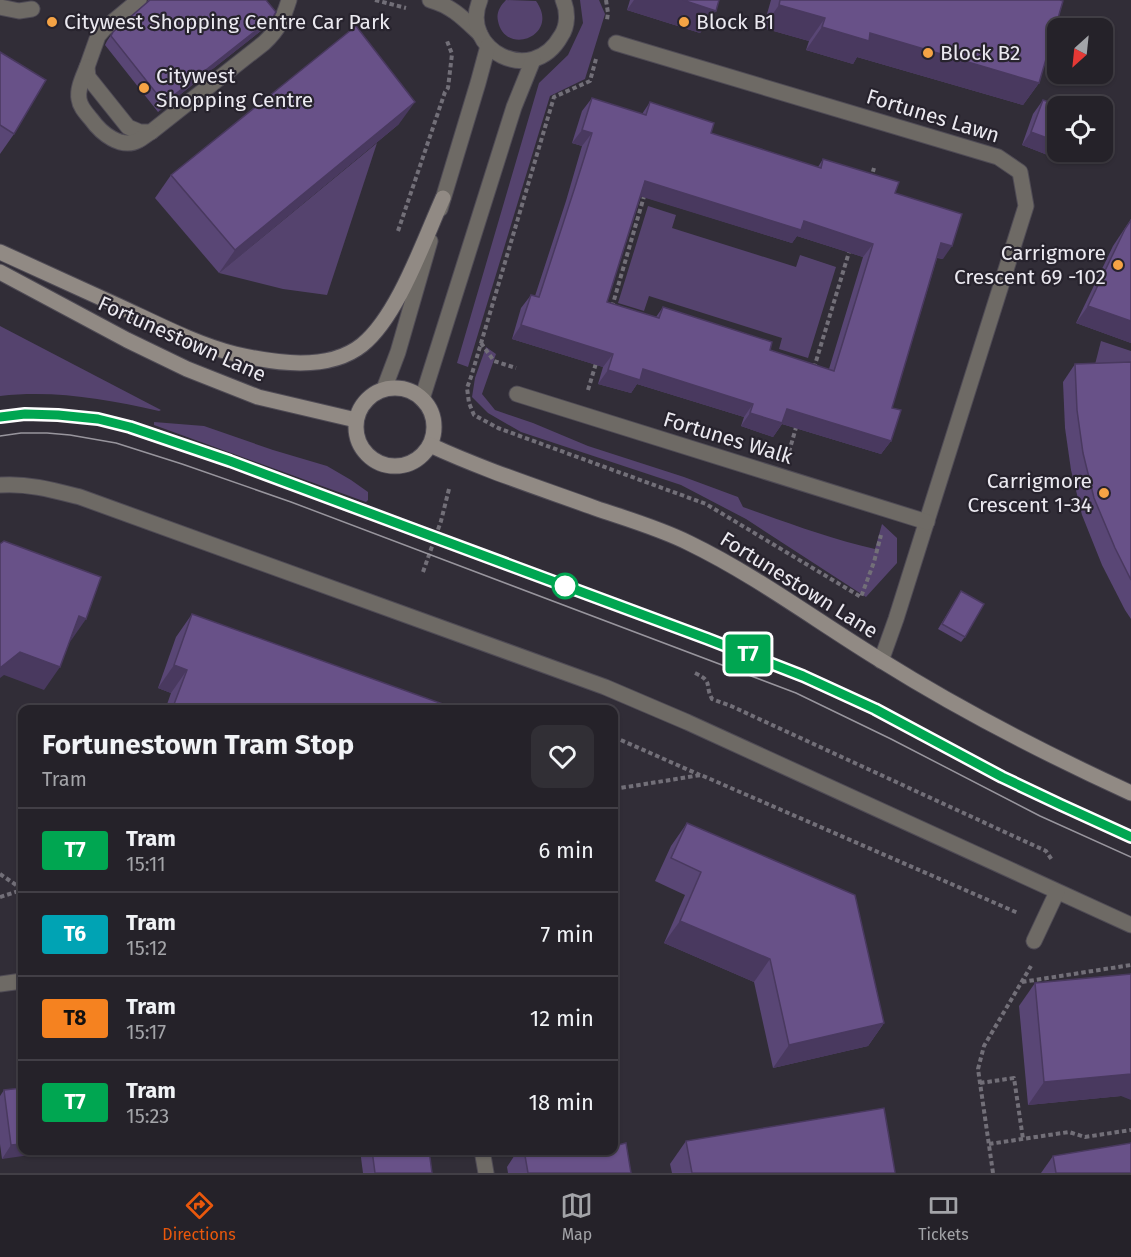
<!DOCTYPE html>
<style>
body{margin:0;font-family:"Fira Sans",sans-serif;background:#312f35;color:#f1f3f6;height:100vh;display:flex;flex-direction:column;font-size:22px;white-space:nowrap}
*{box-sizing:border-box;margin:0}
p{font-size:20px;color:#a3a4a8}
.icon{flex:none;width:33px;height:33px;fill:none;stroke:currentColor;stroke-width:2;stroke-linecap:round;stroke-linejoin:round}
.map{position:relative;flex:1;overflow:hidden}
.panel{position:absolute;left:18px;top:705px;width:600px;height:450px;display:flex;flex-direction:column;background:#252229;border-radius:12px;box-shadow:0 2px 4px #0004,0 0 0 2px #423f46}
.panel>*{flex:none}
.badge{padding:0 12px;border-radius:4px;font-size:21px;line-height:39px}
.needle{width:39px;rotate:207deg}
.tools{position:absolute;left:1047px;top:18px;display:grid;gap:12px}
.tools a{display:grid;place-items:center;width:66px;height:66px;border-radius:12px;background:#252229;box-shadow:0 2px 4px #0004,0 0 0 2px #423f46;font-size:30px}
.map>.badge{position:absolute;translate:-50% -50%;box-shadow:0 0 0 3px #fff}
.round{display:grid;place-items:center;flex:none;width:63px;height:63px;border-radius:12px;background:#312f35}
.headline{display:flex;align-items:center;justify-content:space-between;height:102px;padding:0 24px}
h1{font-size:28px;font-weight:700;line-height:45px}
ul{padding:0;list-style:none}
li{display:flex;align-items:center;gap:18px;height:84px;padding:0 24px;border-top:2px solid #423f46}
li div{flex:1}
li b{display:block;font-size:22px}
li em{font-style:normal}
li .badge{min-width:66px;font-weight:700;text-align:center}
.tabs{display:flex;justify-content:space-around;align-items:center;height:84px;border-top:2px solid #423f46;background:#252229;font-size:16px;color:#a3a4a8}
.tabs a{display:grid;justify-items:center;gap:3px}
.tabs .active{color:#ea580c}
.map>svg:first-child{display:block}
.green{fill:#55436e}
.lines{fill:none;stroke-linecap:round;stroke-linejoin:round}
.lane-casing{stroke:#4f4b55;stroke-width:17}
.street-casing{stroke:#4f4b55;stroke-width:17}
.secondary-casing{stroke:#4f4b55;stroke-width:17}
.path{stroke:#726f78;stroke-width:4;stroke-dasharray:4.5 3;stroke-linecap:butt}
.lane{stroke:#6e6a65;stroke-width:15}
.street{stroke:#6e6a65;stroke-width:15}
.secondary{stroke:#918a84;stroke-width:15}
.tram{stroke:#98959d;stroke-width:1.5}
.wall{fill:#594675;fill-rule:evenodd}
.shaded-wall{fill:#49395f}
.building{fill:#685188;stroke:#49395f;stroke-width:1.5;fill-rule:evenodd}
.line-casing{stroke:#fff;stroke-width:14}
.line{stroke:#00a651;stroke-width:9}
.poi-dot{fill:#f5a345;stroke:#27232d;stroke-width:2}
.stop-dot{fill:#fff;stroke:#00a651;stroke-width:3}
.labels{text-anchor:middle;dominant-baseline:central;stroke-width:4.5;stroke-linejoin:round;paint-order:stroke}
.poi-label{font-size:21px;fill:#ebe9f0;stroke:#27232d;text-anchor:start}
.street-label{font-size:21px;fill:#ebe9f0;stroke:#27232d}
</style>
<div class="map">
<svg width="1131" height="1173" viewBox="0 0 1131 1173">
<rect width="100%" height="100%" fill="#312d37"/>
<!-- green -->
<g class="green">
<path d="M506,0l30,1c25,35 -31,56 -38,20 -2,-8 2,-15 8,-21z"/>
<path d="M580,0h19l6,14 -20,65 -35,17 -82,271 -11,-4 82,-280 29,-28 15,-32z"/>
<path d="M377,143l-50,152 -44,-6 -64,-16z"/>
<path d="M648,206l28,9 -4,13 124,39 4,-12 36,12 -28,91 -29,-9 3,-11 -133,-42 -5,15 -26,-8z"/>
<path d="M0,326l161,84 -2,1c-54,-12 -104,-21 -159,-15z"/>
<path d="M1101,341l30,10v32l-41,1z"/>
<path d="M486,347l10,7 -14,40 13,16 38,13 55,23 96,31 54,20 5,10c43,15 87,32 132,42l7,-25 15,14v25l-31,34 -120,-78 -65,-34 -160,-53 -33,-19 -16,-16 3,-19z"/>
<path d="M154,422l50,4 69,24 54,16 24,14 17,12v8l-2,2 -212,-77z"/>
</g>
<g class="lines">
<defs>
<g id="lane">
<path d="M139,0l-35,29 -6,7 -11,31 1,10 40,50 12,5h11l113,-89c15,-14 19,-24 25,-43"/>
<path d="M430,0c22,6 34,19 50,34"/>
<path d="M0,7l19,4 13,-2"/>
<path d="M87,67c-4,10 -10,22 -8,32 1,8 7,14 12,20 10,14 30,31 48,21 4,-2 8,-6 12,-8"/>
</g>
<g id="street">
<path d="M480,0c-21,49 52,88 81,36 7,-10 7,-25 2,-36"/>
<path d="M616,43l382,114 22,15 6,34 -130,413 -15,42"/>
<path d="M440,209l38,-126 10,-37"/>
<path d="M384,389l14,-37 32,-111"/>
<path d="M517,394l410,128"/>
<path d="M422,399l92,-292 19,-47"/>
<path d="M0,485c28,-2 53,5 80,12l525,190 82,35 444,203"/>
<path d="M1034,941l23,-49"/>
<path d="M0,984l22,-3"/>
<path d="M482,1150l4,23"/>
</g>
<g id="secondary">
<path d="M0,252c37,17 75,34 112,51 38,17 82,41 123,51 39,9 93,18 127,-9 36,-29 62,-105 81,-147"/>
<path d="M0,272l127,68 60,29 71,28 98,23"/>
<circle cx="395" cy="427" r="39"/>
<path d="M430,445c54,25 110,43 165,63 32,11 64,20 94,35 68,33 129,79 193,118 80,50 164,93 249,132"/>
</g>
</defs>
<!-- lane casing -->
<use href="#lane" class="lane-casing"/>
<!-- street casing -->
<use href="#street" class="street-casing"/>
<!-- secondary casing -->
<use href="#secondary" class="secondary-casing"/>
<!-- path -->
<g class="path">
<path d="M375,0l31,8"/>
<path d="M606,0l2,13 -1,7"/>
<path d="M596,59l-6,22 -36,16 -83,280 -4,11 2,15 5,12 24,13 208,76 155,93 13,-35 7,-27"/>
<path d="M871,179l3,-11"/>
<path d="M398,231l47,-139 3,-4 4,-34 -5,-13"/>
<path d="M612,307l33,-114"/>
<path d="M481,343l13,18 22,7"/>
<path d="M814,368l36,-119"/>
<path d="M588,390l9,-30"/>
<path d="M789,452l8,-28"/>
<path d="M423,572l18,-51 8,-32"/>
<path d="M695,673c19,9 9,11 17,26l19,7 315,145 6,9"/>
<path d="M614,737l86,38"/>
<path d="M614,789l87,-14 317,138"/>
<path d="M0,874l22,15"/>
<path d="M0,897l22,-7"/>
<path d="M1022,982l109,-17"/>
<path d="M980,1083l34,-5 9,61"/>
<path d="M989,1144l80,-12 16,5 46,-7"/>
<path d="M993,1173l-15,-104 6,-23 47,-80"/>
</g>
<!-- lane -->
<use href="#lane" class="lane"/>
<!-- street -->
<use href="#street" class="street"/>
<!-- secondary -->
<use href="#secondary" class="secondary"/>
<!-- tram -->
<g class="tram">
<path d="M0,417l25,-3 33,1 40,4 32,8 100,34 478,178 95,37 55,24 144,77 59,28 70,32"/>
<path d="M0,436l21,-3h26l23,2 46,8 66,21 109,38 505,191 95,46 149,77 91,41"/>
</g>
</g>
<!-- wall -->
<g class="wall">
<path d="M148,0h118l10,12 -9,14 -109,86 -53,-67 2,-4 6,-9 35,-31z"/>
<path d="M630,0h89l-3,11 -16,22 -73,-23z"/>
<path d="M771,0h289l-21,83 -16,22 -166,-48 -4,7 -47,-14 3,-9 -46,-13z"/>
<path d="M0,52l14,82 -14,20z"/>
<path d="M592,98l50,16 8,-12 61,31 107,34 5,-8 72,34 48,66 -6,-1 -45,150 -1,33 -10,13 -99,-30 -9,13 -32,-11 3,-9 -107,-33 -6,9 -33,-9 5,-17 -91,-28 9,-31 10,-13 4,1 31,-95 16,-55 -10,-3 10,-32zM641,196l151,47 5,-7 66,21 -34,112 -59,-19 -107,-43 -7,10 -49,-15z"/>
<path d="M1043,100l15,52h6l-6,7 -36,-14 11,-31z"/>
<path d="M399,124l-180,149 -64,-75 16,-23z"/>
<path d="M1131,219v124l-55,-20 37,-77z"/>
<path d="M1131,362v257l-6,-9 -23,-45 -20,-50 -11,-45 -6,-42 -2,-46 12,-18z"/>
<path d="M961,591l4,46 -4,5 -23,-13z"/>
<path d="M192,614l258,96h-285l6,-17 -13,-5 18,-51z"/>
<path d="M687,823l197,200 -16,23 -95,22 -19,-86 -90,-39 21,-48 -30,-14 16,-35z"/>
<path d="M1035,983l86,113 -93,9 -9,-99z"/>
<path d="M4,1090l18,60 -20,9 -2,-15v-48z"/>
<path d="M686,1141l208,32h-222l-2,-9z"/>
<path d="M360,1150h69l3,23h-69z"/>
<path d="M518,1150h54v2l59,21h-123l-1,-6z"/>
<path d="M1053,1156l78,17h-90z"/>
</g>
<!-- shaded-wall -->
<g class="shaded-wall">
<path d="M634,0h49l33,11 -16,22 -73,-23z"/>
<path d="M779,5l46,13 -16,23 -46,-13z"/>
<path d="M273,17l-6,9 -109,86 6,-9z"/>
<path d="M822,27l48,6 169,50 -16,22 -166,-48 -4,7 -47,-14z"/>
<path d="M415,102l-16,22 -180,149 16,-23z"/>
<path d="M582,130l10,3 -10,13 -10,-3z"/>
<path d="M1031,132l27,10v10h6l-6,7 -36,-14z"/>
<path d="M645,181l159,40 69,23 -10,13 -66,-21 -5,7 -156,-48z"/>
<path d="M941,243l11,3 -9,13 -11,-3z"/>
<path d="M1088,306l43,15v22l-55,-20z"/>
<path d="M521,325l92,29 -10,13 -91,-28z"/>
<path d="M643,369l110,35 -9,13 -107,-33 -6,9 -33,-9 10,-14z"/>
<path d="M787,409l104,32 -10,13 -99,-30 -9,13 -32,-11 9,-13z"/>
<path d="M79,616l7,3 -16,23z"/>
<path d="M20,652l40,15 -16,23 -40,-15 -4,3v-10z"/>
<path d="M174,665l13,5 -16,23 -13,-5z"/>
<path d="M680,921l90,38 -16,23 -90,-39z"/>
<path d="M884,1023l-16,23 -95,22 16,-23z"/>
<path d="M1131,1074v26l-10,-4 -93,9 16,-23z"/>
<path d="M22,1144v6h43l-63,9 9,-14z"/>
</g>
<!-- building -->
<g class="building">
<path d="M150,0h116l10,12 -3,5 -109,86 -53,-67 2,-4z"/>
<path d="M683,0h36l-3,11z"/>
<path d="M780,0h280l3,1 -24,82 -169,-50 -1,8 -47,-14 3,-9 -46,-13z"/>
<path d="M356,26l59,76 -180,148 -64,-75z"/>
<path d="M0,52l46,28 -32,54 -14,-9z"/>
<path d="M592,98l54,17 4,-13 64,21 -3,10 110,35 2,-9 76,23 -4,11 67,21 -10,32 -11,-3 -49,165 9,2 -10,31 -104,-32 -5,14 -32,-10 3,-9 -110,-35 -3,11 -32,-10 5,-16 -92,-29 10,-30 8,2 36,-110 17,-54 -10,-3zM645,181l156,49 3,-9 69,23 -39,127 -64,-21 2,-8 -109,-35 -4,11 -52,-16z"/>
<path d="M1043,100l17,6h-2v36l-27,-10z"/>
<path d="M1131,220v101l-43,-15 37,-77z"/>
<path d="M1131,362v218l-16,-32 -21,-50 -11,-45 -6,-43 -2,-46z"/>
<path d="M4,541l97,36 -15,42 -7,-3 -19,51 -40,-15 -20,16v-124z"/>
<path d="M961,591l23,13 -19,33 -23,-13z"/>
<path d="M192,614l259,93 -1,3h-271l-6,-3 14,-37 -13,-5z"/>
<path d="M687,823l168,72 29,128 -95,22 -19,-86 -90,-38 21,-49 -30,-14z"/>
<path d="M1131,974v100l-87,8 -9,-99z"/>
<path d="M614,1036l3,18 -3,1z"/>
<path d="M22,1088v56l-11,1 -7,-55z"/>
<path d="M884,1108l11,64 -1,1h-202l-6,-32z"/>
<path d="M626,1143l5,30h-103l-4,-23h48v2l10,-2h32v-4z"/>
<path d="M1131,1143v30h-75l-3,-17z"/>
<path d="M372,1150h57l3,23h-57z"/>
</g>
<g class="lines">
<defs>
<path id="line" d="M0,417l25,-3 33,1 40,4 32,8 100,34 185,69 293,109 95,37 72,33 127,68 59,28 70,32"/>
</defs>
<!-- line casing -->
<use href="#line" class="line-casing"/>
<!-- line -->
<use href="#line" class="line"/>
</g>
<!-- markers -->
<g class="poi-dot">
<circle cx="52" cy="22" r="6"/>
<circle cx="684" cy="22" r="6"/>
<circle cx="928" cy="53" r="6"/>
<circle cx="144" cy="88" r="6"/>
<circle cx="1118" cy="265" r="6"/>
<circle cx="1104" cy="493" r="6"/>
</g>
<circle class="stop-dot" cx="565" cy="586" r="12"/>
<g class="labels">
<!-- poi labels -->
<g class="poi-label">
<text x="64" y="22">Citywest Shopping Centre Car Park</text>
<text x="696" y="22">Block B1</text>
<text x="940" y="53">Block B2</text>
<text x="156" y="76">Citywest<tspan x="156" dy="24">Shopping Centre</tspan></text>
<text x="1106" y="253" text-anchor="end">Carrigmore<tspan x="1106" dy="24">Crescent 69 -102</tspan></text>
<text x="1092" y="481" text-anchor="end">Carrigmore<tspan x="1092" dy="24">Crescent 1-34</tspan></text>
</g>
<!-- street labels -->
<g class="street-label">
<text transform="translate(933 116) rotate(17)">Fortunes Lawn</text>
<text transform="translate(182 339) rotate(24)">Fortunestown Lane</text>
<text transform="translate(728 438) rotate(17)">Fortunes Walk</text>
<text transform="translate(799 585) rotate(32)">Fortunestown Lane</text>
</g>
</g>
</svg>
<div class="tools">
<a><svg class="needle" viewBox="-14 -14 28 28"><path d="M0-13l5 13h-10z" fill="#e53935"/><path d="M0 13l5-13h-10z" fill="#a3a4a8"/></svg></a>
<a><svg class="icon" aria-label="locate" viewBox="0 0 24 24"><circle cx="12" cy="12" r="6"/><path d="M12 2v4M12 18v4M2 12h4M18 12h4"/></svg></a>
</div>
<b class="badge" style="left:748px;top:654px;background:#00a651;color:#fff">T7</b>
<section class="panel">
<div class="headline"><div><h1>Fortunestown Tram Stop</h1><p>Tram</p></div><a class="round"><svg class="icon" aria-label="heart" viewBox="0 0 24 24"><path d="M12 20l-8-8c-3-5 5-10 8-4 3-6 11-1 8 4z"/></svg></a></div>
<ul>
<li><span class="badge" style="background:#00a651;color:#fff">T7</span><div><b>Tram</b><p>15:11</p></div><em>6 min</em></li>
<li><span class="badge" style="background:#00a3b4;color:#fff">T6</span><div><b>Tram</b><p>15:12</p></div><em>7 min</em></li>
<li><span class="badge" style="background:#f58220;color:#111">T8</span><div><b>Tram</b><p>15:17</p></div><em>12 min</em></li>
<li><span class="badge" style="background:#00a651;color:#fff">T7</span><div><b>Tram</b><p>15:23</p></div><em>18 min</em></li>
</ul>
</section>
</div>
<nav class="tabs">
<a class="active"><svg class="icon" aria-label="directions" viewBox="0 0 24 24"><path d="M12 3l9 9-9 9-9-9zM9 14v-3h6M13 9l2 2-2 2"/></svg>Directions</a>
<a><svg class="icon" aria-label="map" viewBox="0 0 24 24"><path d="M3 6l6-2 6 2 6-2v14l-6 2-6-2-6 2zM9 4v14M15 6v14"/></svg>Map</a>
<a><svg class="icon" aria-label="tickets" viewBox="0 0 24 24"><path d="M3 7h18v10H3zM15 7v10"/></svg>Tickets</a>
</nav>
